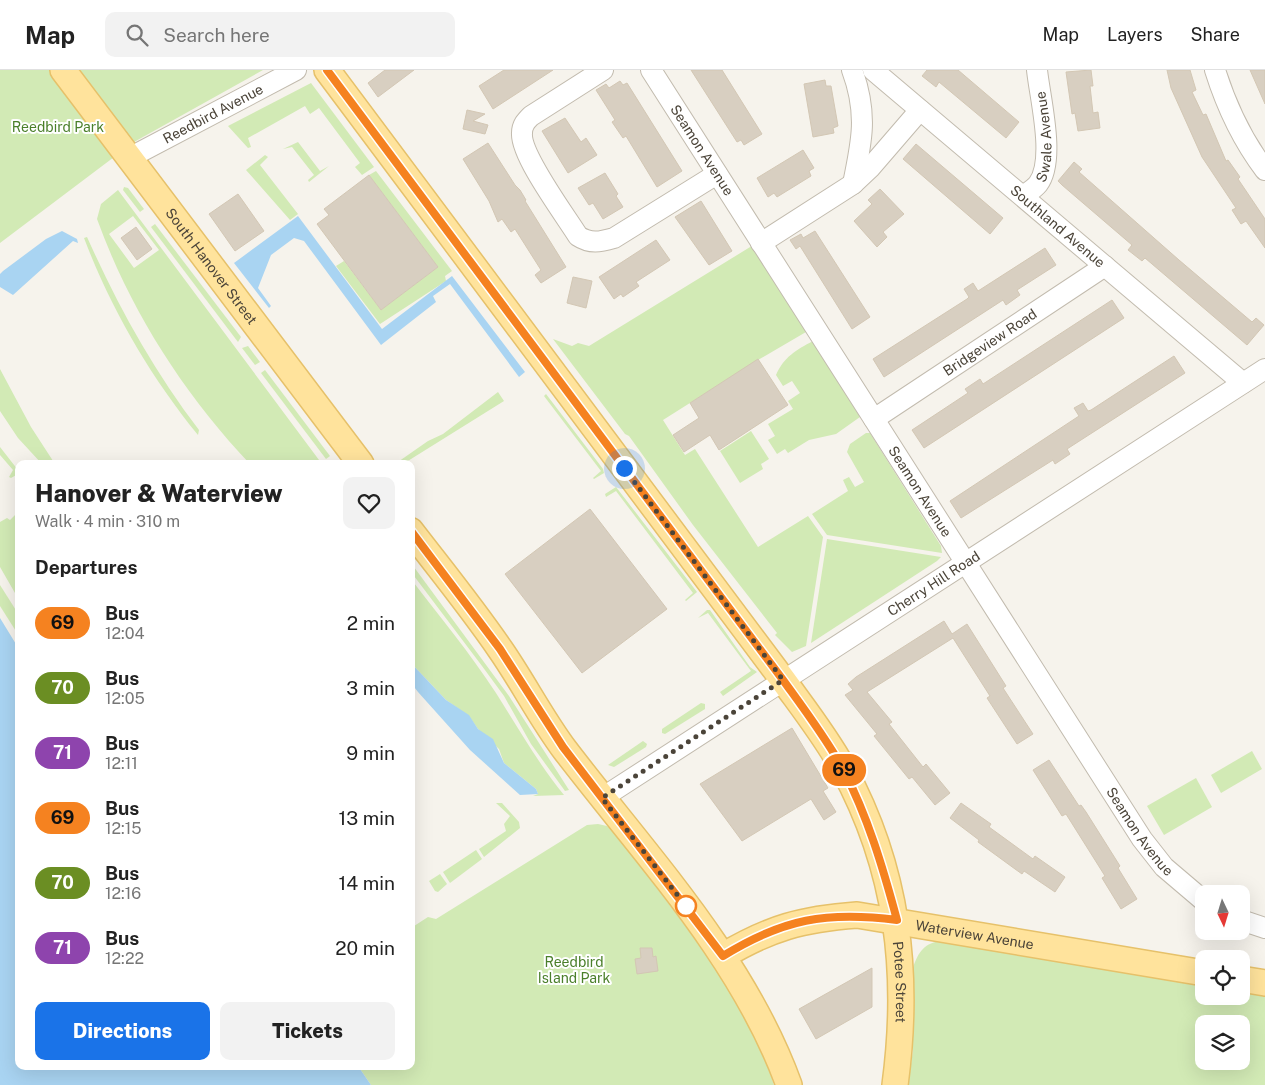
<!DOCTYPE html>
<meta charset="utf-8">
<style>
body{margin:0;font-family:"Public Sans",sans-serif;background:#f2f2f2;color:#222;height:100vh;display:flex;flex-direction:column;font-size:19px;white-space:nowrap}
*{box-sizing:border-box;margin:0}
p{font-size:16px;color:#767676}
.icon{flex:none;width:28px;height:28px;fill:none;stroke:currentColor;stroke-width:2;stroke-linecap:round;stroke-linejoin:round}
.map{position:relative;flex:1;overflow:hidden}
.panel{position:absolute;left:15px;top:390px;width:400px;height:610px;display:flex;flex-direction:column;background:#fff;border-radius:10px;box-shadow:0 5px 20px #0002}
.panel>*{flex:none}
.badge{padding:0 10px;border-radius:16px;font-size:18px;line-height:32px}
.needle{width:32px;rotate:176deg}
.controls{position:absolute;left:1195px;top:815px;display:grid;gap:10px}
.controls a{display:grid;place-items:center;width:55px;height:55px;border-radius:10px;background:#fff;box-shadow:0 5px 20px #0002;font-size:25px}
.you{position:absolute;width:25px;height:25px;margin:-12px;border:4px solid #fff;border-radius:50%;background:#1a73e8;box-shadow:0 0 0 8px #1a73e833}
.map>.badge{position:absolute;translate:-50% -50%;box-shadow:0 0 0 2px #fff}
h2{padding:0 20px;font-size:19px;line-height:45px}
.round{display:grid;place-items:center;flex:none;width:52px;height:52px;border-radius:10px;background:#f2f2f2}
.summary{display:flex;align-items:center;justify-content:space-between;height:85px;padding:0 20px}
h1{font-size:24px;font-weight:800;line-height:38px}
.button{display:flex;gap:10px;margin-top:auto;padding:10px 20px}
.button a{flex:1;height:58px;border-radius:10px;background:#1a73e8;color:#fff;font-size:20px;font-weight:800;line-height:58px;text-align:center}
.button a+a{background:#f2f2f2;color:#222}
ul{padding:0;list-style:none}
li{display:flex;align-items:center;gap:15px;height:65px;padding:0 20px}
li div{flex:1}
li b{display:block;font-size:19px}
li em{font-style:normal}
li .badge{min-width:55px;font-weight:700;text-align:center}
header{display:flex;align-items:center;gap:30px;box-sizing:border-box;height:70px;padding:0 25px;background:#fff;border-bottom:1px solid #e0e0e0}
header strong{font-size:24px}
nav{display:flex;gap:28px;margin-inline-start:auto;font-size:18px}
.search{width:350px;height:45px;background:#f2f2f2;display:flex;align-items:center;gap:12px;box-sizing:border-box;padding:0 18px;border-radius:10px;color:#767676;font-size:19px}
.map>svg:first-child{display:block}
.green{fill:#d2eab5;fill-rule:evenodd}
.water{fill:#a9d4f2}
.building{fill:#d8cfc1;stroke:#d3c7b4}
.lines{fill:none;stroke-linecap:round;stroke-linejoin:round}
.minor-casing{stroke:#c2bbae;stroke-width:22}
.major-casing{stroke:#e6c16a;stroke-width:28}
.minor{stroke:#fff;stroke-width:20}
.major{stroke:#ffe39c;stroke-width:25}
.line-casing{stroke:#fff;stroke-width:11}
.line{stroke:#f58220;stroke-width:8}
.walk{stroke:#4b4439;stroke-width:5;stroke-dasharray:0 9}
.stop-dot{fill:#fff;stroke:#f58220;stroke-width:2.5}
.labels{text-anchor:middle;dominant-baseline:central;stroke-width:4;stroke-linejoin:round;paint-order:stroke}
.street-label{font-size:14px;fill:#4b4439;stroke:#fff}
.park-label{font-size:14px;fill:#4a7f2a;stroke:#fff}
</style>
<header>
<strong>Map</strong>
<div class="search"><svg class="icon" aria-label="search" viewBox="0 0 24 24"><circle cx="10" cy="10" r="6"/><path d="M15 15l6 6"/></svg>Search here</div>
<nav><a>Map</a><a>Layers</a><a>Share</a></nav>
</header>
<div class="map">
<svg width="1265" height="1015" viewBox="0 0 1265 1015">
<rect width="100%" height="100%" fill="#f6f3ec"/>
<!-- green -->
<g class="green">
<path d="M0,0h263l-129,72 -134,101z"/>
<path d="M311,13l63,84 -12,8 -7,-8 5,-4 -41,-55 -9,6 -5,-8 -57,32 3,9 -3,1 -20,-22z"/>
<path d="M298,72l22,29 9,-5 -20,16 -1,-2 6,-5 -22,-28 -9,2z"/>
<path d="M265,85l3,2 -8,8 38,49 -8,6 -44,-50z"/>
<path d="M376,101l76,100 -7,5 1,5 -66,43 -44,-58 8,-5 37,49 57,-43 -69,-92z"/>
<path d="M124,117l4,1 16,21 -4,3 -17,-22z"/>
<path d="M118,120l204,274h-72c-67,-71 -120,-154 -153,-245l4,-15zM133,146l26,34 -25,18 -25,-34z"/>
<path d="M155,154l86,113 -3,5 -87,-115z"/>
<path d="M87,167c31,69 66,133 112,193l-1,5c-48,-59 -87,-126 -114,-197z"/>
<path d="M755,174l52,85 -1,3 -48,28 -95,60 22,35 10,-6 63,98 50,-31 15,21 -17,109 -14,6 -17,-17 2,-2 -84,-108 -64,-89 -4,-2 -72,-95 19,7 6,-3 11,3z"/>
<path d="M813,271l47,76 -24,17 -27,6 -21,13 -3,-4 -8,5 -9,-14 7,-4 -7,-12 25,-15 -5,-8 12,-8 -8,-12 -9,5 -7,-11c8,-18 20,-25 37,-34z"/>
<path d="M248,276l12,16 -5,3 -13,-17z"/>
<path d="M0,299l31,58 24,37h-13l-24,-26 -18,-27z"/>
<path d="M265,300l65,86 -4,3 -65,-86z"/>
<path d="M498,322l6,9 -101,63h-8l33,-23 15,-7z"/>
<path d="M546,324l57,75 1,4 -10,6 -1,-1 8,-7 -57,-75z"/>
<path d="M751,361l18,28 -8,5 2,5 -23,14 -20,-32z"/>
<path d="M866,363h4l71,113 1,7 -115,-18 -15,-21 36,-23 -5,-11 6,-3 6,10 9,-5 -17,-30 3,-8z"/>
<path d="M0,377l18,23v4l-7,4 -2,-1 4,-7 -13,-15z"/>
<path d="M616,417l81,105 -11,9 -1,-1 8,-7 -77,-102 -10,6 -1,-3z"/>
<path d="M16,444l3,17v69l-19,-33v-45l7,-4 3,2z"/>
<path d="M827,469l114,18 -4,4 -126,82z"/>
<path d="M411,493l98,133 60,94 -4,1 -34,-47 -27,-48 -22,-30 -71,-94z"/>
<path d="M411,509c29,38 59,74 85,114 22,35 42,70 68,102l-31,1 5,-2 -2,-5 -32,-26 -5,-14 -21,-20 -9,-13 -23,-16 -35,-37z"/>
<path d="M0,515l19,30v21l-19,-30z"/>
<path d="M707,540h3l40,57 7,5 -34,24 -3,-4 31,-21 -43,-58 -10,5z"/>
<path d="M701,633l4,1v5l-40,25 -3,-1v-4z"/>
<path d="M643,671l4,3 -1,3 -32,20 -6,-2z"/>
<path d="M1252,681l10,18 -41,24 -10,-18z"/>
<path d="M1196,708l16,29 -48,28 -17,-29z"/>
<path d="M496,733h6l17,19 1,6 -36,29 -5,-8 27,-18 -2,-7 6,-8z"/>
<path d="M598,754l9,2 6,5c56,74 134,166 161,254h-403l-13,-19h53v-138l17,-11 8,2 151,-94z"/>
<path d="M476,780l6,9 -32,24 -7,-11z"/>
<path d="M440,804l7,10 -9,8 -3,-1 -6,-10z"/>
<path d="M942,871l262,42v13h37v-7l24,3v93h-357l5,-35v-82c5,-16 12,-26 29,-27zM1204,954h37v37h-37z"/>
</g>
<!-- water -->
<g class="water">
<path d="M298,146l84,113 70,-53 73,96 -6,5 -69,-93 -17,12 3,6 -55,43 -77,-104 -10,-3 -23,17 -13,33 13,18 -2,2 -35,-45z"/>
<path d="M62,161l15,8 1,4 -5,-2 -60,54 -13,-8v-13l3,-3 43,-32z"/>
<path d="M0,548l19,31v417h339l13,19h-371z"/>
<path d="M411,593l35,37 23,15 9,14 15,10 11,24 32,26 2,5 -18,1 -50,-45 -52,-58 -7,-9z"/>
</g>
<!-- building -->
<g class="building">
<path d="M385,0h29l-36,27 -10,-14z"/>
<path d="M504,0h49l-60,39 -14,-23z"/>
<path d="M691,0h31l40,64 -18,11 -3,-5 -4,2z"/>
<path d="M927,0h31l61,52 -13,16 -67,-56 -3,5 -14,-11z"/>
<path d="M1091,0l2,16h-3l3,27 5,-1 2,16 -22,3 -3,-18 -3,1 -6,-42z"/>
<path d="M1167,0h23l6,20 -4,2 11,23 3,-1 20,47 2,-1 12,17 -2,2 27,40v29l-19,-27 -5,3 -9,-14 4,-2 -34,-51 -31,-69z"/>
<path d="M1250,0h15v34z"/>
<path d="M825,10l1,6h5l7,40 -5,2 1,5 -21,4 -9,-53z"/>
<path d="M620,11l3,4 4,-2 55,88 -25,16 -31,-51 -3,2 -11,-16 3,-2 -19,-30 10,-6 3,4z"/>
<path d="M467,40l18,4 -12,7 15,4 -3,9 -22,-5z"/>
<path d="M565,48l16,24 5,-4 11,17 -29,18 -26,-42z"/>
<path d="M488,73l27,42 5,5 6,10 -1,1 41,66 -25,16 -6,-8 6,-5 -26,-41 -4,3 -9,-13 -4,3 -9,-21 -26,-42z"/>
<path d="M916,74l87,74 -13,16 -87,-75z"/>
<path d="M803,80l11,18 -5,3 2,5 -34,21 -3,-4 -6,4 -11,-19z"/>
<path d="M1074,92l8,7 -3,3 100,88 73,62 4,-4 8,7 -17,20 -102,-87 -3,3 -14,-11 4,-5 -70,-60 -4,-4z"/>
<path d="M605,103l13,21 -2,2 7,11 -20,12 -10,-16 -4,2 -11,-17z"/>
<path d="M369,105l69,92 -57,43 -64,-86 12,-9 -5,-6z"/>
<path d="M880,119l24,25 -21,18 4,5 -10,10 -23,-26 18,-17 -4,-4z"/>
<path d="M238,124l26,37 -29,20 -26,-37z"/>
<path d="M701,131l31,50 -23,14 -34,-48z"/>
<path d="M136,157l16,22 -15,11 -16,-22z"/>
<path d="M815,161l55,86 -18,12 -52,-83 -4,3 -6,-9 11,-6 2,4z"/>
<path d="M656,170l14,20 -34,22 3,4 -16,11 -2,-3 -7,5 -15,-22z"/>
<path d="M1045,178l11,17 -39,25 3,5 -14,10 -3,-5 -119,77 -11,-18 94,-60 2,-2 -5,-8 9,-6 5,8z"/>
<path d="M573,207l19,4 -6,27 -19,-5z"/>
<path d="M1112,230l12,18 -200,130 -12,-18 56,-37 -3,-4 15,-10 3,5z"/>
<path d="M1174,286l11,17 -118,76 3,5 -15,10 -2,-4 -92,58 -11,-17 129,-85 -5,-8 9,-5 5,8 3,-1z"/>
<path d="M758,289l30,46 -69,45 -9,-15 -26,17 -11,-17 26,-17 -9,-15z"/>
<path d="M590,439l77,100 -85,64 -77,-99z"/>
<path d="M944,551l8,13 15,-10 39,62 -3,2 30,46 -16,10 -30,-46 3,-2 -37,-58 -86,54 25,30 -3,2 34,43 3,-3 24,29 -15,12 -23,-28 -3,2 -35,-43 3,-2 -32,-39 8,-5 -5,-6 8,-7z"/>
<path d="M792,658l36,60 -5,3 13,21 -12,8 -13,-21 -69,42 -42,-57z"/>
<path d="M1049,690l30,46 2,-1 5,7 34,54 -2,2 19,31 -16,10 -19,-31 3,-2 -39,-62 -4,2 -29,-46z"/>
<path d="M961,733l30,21 -2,3 44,32 2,-3 30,21 -10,15 -31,-21 -2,3 -7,-5 -37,-27 1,-2 -29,-22z"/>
<path d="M640,878h12l1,9 3,-1 2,15 -21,3 -2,-15 6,-1z"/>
<path d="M872,898v39l-56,32 -17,-30z"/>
</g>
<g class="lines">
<defs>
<g id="minor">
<path d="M603,0l-72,46c-5,5 -9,9 -9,17 -2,22 43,82 56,103 12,8 22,6 36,2l103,-64"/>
<path id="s1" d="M651,0l491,769 22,28 40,34"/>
<path d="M852,0c16,43 10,71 1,114"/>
<path id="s2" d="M873,0l370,313"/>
<path d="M1215,0c11,35 28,71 50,100"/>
<path id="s3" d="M129,88l167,-88"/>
<path id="s4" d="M1023,126c4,-3 11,-7 15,-12 18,-24 2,-85 -1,-114"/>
<path d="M761,173l92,-59 17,-16 50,-58"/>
<path id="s5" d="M874,349l231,-153"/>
<path id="s6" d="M602,728l663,-429"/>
<path d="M1241,850l24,8"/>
</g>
<g id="major">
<path id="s7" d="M63,0l298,394"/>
<path id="s8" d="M327,0l456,610c21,29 43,57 60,88 55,101 67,205 52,317"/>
<path d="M411,461c30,39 61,77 89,118 23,33 41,69 65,101 81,106 178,208 224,335"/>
<path id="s9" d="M723,886c47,-28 79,-37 134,-41l347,58"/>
<path d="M1241,909l24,4"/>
</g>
</defs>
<!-- minor casing -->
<use href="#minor" class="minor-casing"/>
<!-- major casing -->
<use href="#major" class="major-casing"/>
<!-- minor -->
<use href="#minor" class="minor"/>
<!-- major -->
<use href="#major" class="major"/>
</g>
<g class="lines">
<defs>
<path id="line" d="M327,0l456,610c21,29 43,58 60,89 25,48 40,99 54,151 -71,-9 -114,-1 -174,36l-160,-209 -63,-98 -89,-118"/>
</defs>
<!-- line casing -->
<use href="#line" class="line-casing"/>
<!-- line -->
<use href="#line" class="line"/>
<!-- walk -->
<path class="walk" d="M624,398l159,212 -181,118 84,108"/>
</g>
<!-- markers -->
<circle class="stop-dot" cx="686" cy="836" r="10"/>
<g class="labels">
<!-- street labels -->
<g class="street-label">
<text stroke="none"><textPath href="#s3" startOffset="95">Reedbird Avenue</textPath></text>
<text stroke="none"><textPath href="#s4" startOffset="68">Swale Avenue</textPath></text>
<text stroke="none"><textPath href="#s1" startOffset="95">Seamon Avenue</textPath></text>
<text stroke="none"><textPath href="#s2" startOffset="242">Southland Avenue</textPath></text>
<text stroke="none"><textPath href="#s7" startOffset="246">South Hanover Street</textPath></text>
<text stroke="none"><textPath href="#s5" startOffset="139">Bridgeview Road</textPath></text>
<text stroke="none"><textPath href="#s1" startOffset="500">Seamon Avenue</textPath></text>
<text stroke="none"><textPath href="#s6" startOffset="395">Cherry Hill Road</textPath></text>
<text stroke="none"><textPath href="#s1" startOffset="905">Seamon Avenue</textPath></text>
<text stroke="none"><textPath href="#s9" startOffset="261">Waterview Avenue</textPath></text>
<text stroke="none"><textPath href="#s8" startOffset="1092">Potee Street</textPath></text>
</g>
<!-- park labels -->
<g class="park-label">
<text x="58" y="57">Reedbird Park</text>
<text x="574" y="892">Reedbird<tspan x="574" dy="16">Island Park</tspan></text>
</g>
</g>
</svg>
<div class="controls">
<a><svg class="needle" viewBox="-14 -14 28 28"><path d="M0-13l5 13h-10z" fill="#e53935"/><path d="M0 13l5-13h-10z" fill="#767676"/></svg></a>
<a><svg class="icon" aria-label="locate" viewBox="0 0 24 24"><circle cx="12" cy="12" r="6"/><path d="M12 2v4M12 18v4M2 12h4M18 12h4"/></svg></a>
<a><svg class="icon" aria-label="layers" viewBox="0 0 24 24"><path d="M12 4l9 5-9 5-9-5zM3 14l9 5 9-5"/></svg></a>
</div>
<div class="you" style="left:624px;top:398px"></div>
<b class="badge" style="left:844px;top:700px;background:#f58220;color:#111">69</b>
<section class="panel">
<div class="summary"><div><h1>Hanover &amp; Waterview</h1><p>Walk · 4 min · 310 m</p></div><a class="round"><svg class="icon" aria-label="heart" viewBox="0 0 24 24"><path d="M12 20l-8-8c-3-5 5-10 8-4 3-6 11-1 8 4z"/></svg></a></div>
<h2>Departures</h2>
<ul>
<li><span class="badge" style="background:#f58220;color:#111">69</span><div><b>Bus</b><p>12:04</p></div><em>2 min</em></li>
<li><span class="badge" style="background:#6b8e23;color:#fff">70</span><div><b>Bus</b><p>12:05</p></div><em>3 min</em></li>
<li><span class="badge" style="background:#8e44ad;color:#fff">71</span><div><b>Bus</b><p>12:11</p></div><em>9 min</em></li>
<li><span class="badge" style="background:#f58220;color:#111">69</span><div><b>Bus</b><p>12:15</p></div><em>13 min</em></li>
<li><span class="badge" style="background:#6b8e23;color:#fff">70</span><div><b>Bus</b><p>12:16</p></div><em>14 min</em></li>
<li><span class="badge" style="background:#8e44ad;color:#fff">71</span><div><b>Bus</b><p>12:22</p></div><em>20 min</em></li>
</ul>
<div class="button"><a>Directions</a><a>Tickets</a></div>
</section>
</div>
